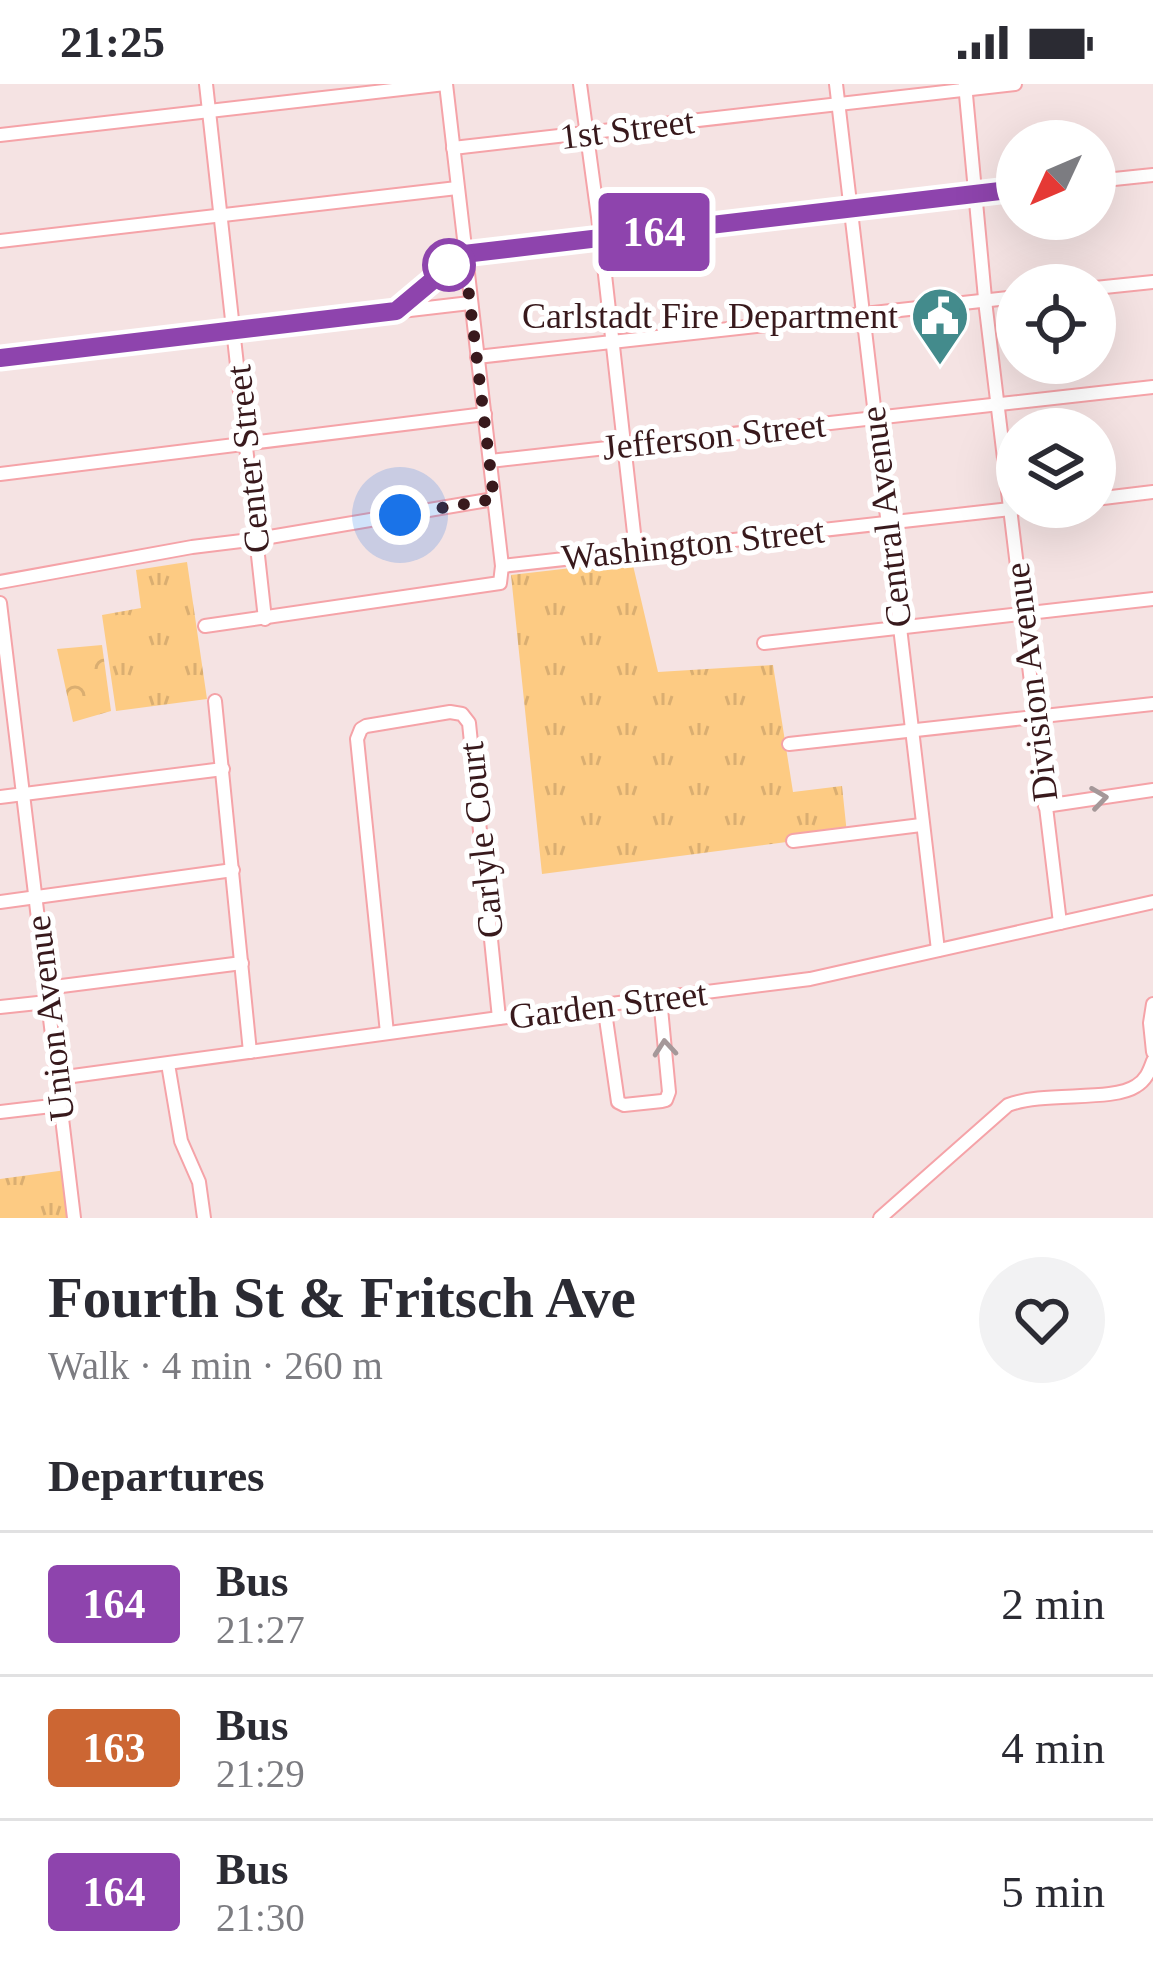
<!DOCTYPE html>
<meta charset="utf-8">
<style>
body{margin:0;font-family:Georgia,serif;background:#f2f2f3;color:#2b2b33;height:100vh;display:flex;flex-direction:column;font-size:45px;white-space:nowrap}
*{box-sizing:border-box;margin:0}
p{font-size:39px;color:#7c7c81}
.icon{flex:none;width:66px;height:66px;fill:none;stroke:currentColor;stroke-width:2;stroke-linecap:round;stroke-linejoin:round}
.map{position:relative;height:1134px;overflow:hidden}
.panel{display:flex;flex-direction:column;background:#fff;flex:1}
.panel>*{flex:none}
.badge{padding:0 24px;border-radius:9px;font-size:42px;line-height:78px}
.needle{width:78px;rotate:226deg}
.tools{position:absolute;left:996px;top:36px;display:grid;gap:24px}
.tools a{display:grid;place-items:center;width:120px;height:120px;border-radius:50%;background:#fff;box-shadow:0 12px 48px #0002;font-size:60px}
.you{position:absolute;width:60px;height:60px;margin:-30px;border:9px solid #fff;border-radius:50%;background:#1a73e8;box-shadow:0 0 0 18px #1a73e833}
.map>.badge{position:absolute;translate:-50% -50%;box-shadow:0 0 0 6px #fff}
h2{padding:0 48px;font-size:45px;line-height:108px}
.round{display:grid;place-items:center;flex:none;width:126px;height:126px;border-radius:63px;background:#f2f2f3}
.headline{display:flex;align-items:center;justify-content:space-between;height:204px;padding:0 48px}
h1{font-size:57px;font-weight:700;line-height:90px}
ul{padding:0;list-style:none}
li{display:flex;align-items:center;gap:36px;height:144px;padding:0 48px;border-top:3px solid #e1e1e2}
li div{flex:1}
li b{display:block;font-size:45px}
li em{font-style:normal}
li .badge{min-width:132px;font-weight:700;text-align:center}
.status{display:flex;justify-content:space-between;align-items:center;height:84px;padding:0 60px;background:#fff;direction:ltr}
.status svg{height:33px;fill:currentColor}
.map>svg:first-child{display:block}
.forest{fill:url(#forest-crowns)}
.park{fill:url(#park-tufts)}
.lines{fill:none;stroke-linecap:round;stroke-linejoin:round}
.minor-casing{stroke:#f5a3a8;stroke-width:16}
.minor{stroke:#fff;stroke-width:12}
.oneway{stroke:#a59899}
.line-casing{stroke:#fff;stroke-width:27}
.line{stroke:#8e44ad;stroke-width:18}
.walk{stroke:#38191c;stroke-width:12;stroke-dasharray:0 21.6}
.stop-dot{fill:#fff;stroke:#8e44ad;stroke-width:6}
.labels{text-anchor:middle;dominant-baseline:central;stroke-width:10;stroke-linejoin:round;paint-order:stroke}
.street-label{font-size:36px;fill:#38191c;stroke:#fff}
.poi-label{font-size:36px;fill:#38191c;stroke:#fff;text-anchor:end}
</style>
<div class="status"><b>21:25</b><svg viewBox="0 0 49 12"><path d="M0 12V9h3v3zM5 12V6h3v6zM10 12V3h3v9zM15 12V0h3v12zM26 1h20v11H26zM47 4h2v5h-2z"/></svg></div>
<div class="map">
<svg width="1153" height="1134" viewBox="0 0 1153 1134">
<defs>
<pattern id="forest-crowns" width="20" height="18" patternUnits="userSpaceOnUse" patternTransform="scale(3)"><rect width="20" height="18" fill="#fdcb83"/><path d="M2 6a3 3 0 1 1 6 0M12 15a3 3 0 1 1 6 0" fill="none" stroke="#daae71"/></pattern>
<pattern id="park-tufts" width="24" height="20" patternUnits="userSpaceOnUse" patternTransform="scale(3)"><rect width="24" height="20" fill="#fdcb83"/><path d="M3 7l-1-3M5 7V3M7 7l1-3M15 17l-1-3M17 17v-4M19 17l1-3" fill="none" stroke="#daae71"/></pattern>
</defs>
<rect width="100%" height="100%" fill="#f5e3e3"/>
<!-- forest -->
<path class="forest" d="M102,561l9,66 -38,11 -16,-73z"/>
<!-- park -->
<g class="park">
<path d="M632,477l26,111 115,-7 20,127 49,-6 5,48 -305,40 -31,-299z"/>
<path d="M187,478l20,137 -91,12 -14,-96 39,-7 -5,-38z"/>
<path d="M66,1086l5,48h-71v-39z"/>
</g>
<g class="lines">
<defs>
<g id="minor">
<path d="M206,0l59,535"/>
<path d="M580,0l21,155 35,312"/>
<path d="M836,0l102,866"/>
<path d="M965,0l21,225 74,614"/>
<path d="M0,51l445,-51"/>
<path d="M453,64l562,-64"/>
<path d="M1095,97l58,-6"/>
<path d="M0,157l457,-53"/>
<path d="M1095,204l58,-6"/>
<path d="M396,227l69,-58 552,-63"/>
<path d="M477,273l540,-60"/>
<path d="M0,274l470,-55"/>
<path d="M490,377l663,-74"/>
<path d="M0,390l485,-60"/>
<path d="M1095,415l58,-7"/>
<path d="M502,482l526,-59"/>
<path d="M0,498l192,-35 66,-8 236,-40"/>
<path d="M0,519l74,615"/>
<path d="M205,542l295,-43 2,-17 -56,-482"/>
<path d="M764,559l389,-44"/>
<path d="M215,617l35,351"/>
<path d="M789,660l364,-40"/>
<path d="M0,713l223,-28"/>
<path d="M1045,722l108,-16"/>
<path d="M793,757l128,-16"/>
<path d="M0,818l233,-32"/>
<path d="M46,904l196,-25"/>
<path d="M1153,920l-3,19 3,29"/>
<path d="M604,921l14,97 6,3 38,-4 4,-1 3,-8 -9,-94"/>
<path d="M0,923l47,-5"/>
<path d="M387,949l-30,-294 4,-10 5,-3 84,-14 12,2 7,9 30,295"/>
<path d="M168,980l13,77 18,41 5,36"/>
<path d="M58,994l441,-60 311,-39 343,-77"/>
<path d="M0,1028l60,-7"/>
<path d="M880,1134l128,-113c36,-14 104,-3 128,-19 10,-6 13,-14 17,-25"/>
</g>
</defs>
<!-- minor casing -->
<use href="#minor" class="minor-casing"/>
<!-- minor -->
<use href="#minor" class="minor"/>
</g>
<!-- one-way arrows -->
<defs><path id="oneway-chevron" d="M-2-3.5L2.5 0L-2 3.5" fill="none" stroke-width="1.6" stroke-linecap="round" stroke-linejoin="round" transform="scale(3)"/></defs>
<g class="oneway">
<use href="#oneway-chevron" transform="translate(1099 714) rotate(-8)"/>
<use href="#oneway-chevron" transform="translate(665 964) rotate(-95)"/>
</g>
<g class="lines">
<defs>
<path id="line" d="M0,274l396,-47 68,-57 553,-65"/>
</defs>
<!-- line casing -->
<use href="#line" class="line-casing"/>
<!-- line -->
<use href="#line" class="line"/>
<!-- walk -->
<path class="walk" d="M400,431l94,-16 -30,-245 -15,11"/>
</g>
<!-- icons -->
<defs>
<symbol id="civic-pin" viewBox="-11 -11 22 30"><path d="M0 17L-7.5 6A9.5 9.5 0 1 1 7.5 6Z" fill="#438b8c" stroke="#fff"/><path d="M-.6-6.5H3V-4.5H.6V-3L4-1V1h2V6H-6V1h2V-1L-.6-3ZM-1.2 2.5V6h2.4V2.5Z" fill="#fff"/></symbol>
</defs>
<g fill-rule="evenodd">
<use href="#civic-pin" x="907" y="199" width="66" height="90"/>
</g>
<!-- markers -->
<circle class="stop-dot" cx="449" cy="181" r="24"/>
<g class="labels">
<!-- street labels -->
<g class="street-label">
<text transform="translate(627 45) rotate(-7)">1st Street</text>
<text transform="translate(714 352) rotate(-6)">Jefferson Street</text>
<text transform="translate(248 375) rotate(-96)">Center Street</text>
<text transform="translate(886 433) rotate(-97)">Central Avenue</text>
<text transform="translate(693 460) rotate(-6)">Washington Street</text>
<text transform="translate(1031 598) rotate(-97)">Division Avenue</text>
<text transform="translate(481 756) rotate(-96)">Carlyle Court</text>
<text transform="translate(608 921) rotate(-7)">Garden Street</text>
<text transform="translate(50 934) rotate(-97)">Union Avenue</text>
</g>
<!-- poi labels -->
<g class="poi-label">
<text x="898" y="232">Carlstadt Fire Department</text>
</g>
</g>
</svg>
<div class="tools">
<a><svg class="needle" viewBox="-14 -14 28 28"><path d="M0-13l5 13h-10z" fill="#e53935"/><path d="M0 13l5-13h-10z" fill="#7c7c81"/></svg></a>
<a><svg class="icon" aria-label="locate" viewBox="0 0 24 24"><circle cx="12" cy="12" r="6"/><path d="M12 2v4M12 18v4M2 12h4M18 12h4"/></svg></a>
<a><svg class="icon" aria-label="layers" viewBox="0 0 24 24"><path d="M12 4l9 5-9 5-9-5zM3 14l9 5 9-5"/></svg></a>
</div>
<div class="you" style="left:400px;top:431px"></div>
<b class="badge" style="left:654px;top:148px;background:#8e44ad;color:#fff">164</b>
</div>
<section class="panel">
<div class="headline"><div><h1>Fourth St &amp; Fritsch Ave</h1><p>Walk · 4 min · 260 m</p></div><a class="round"><svg class="icon" aria-label="heart" viewBox="0 0 24 24"><path d="M12 20l-8-8c-3-5 5-10 8-4 3-6 11-1 8 4z"/></svg></a></div>
<h2>Departures</h2>
<ul>
<li><span class="badge" style="background:#8e44ad;color:#fff">164</span><div><b>Bus</b><p>21:27</p></div><em>2 min</em></li>
<li><span class="badge" style="background:#c63;color:#fff">163</span><div><b>Bus</b><p>21:29</p></div><em>4 min</em></li>
<li><span class="badge" style="background:#8e44ad;color:#fff">164</span><div><b>Bus</b><p>21:30</p></div><em>5 min</em></li>
</ul>
</section>
